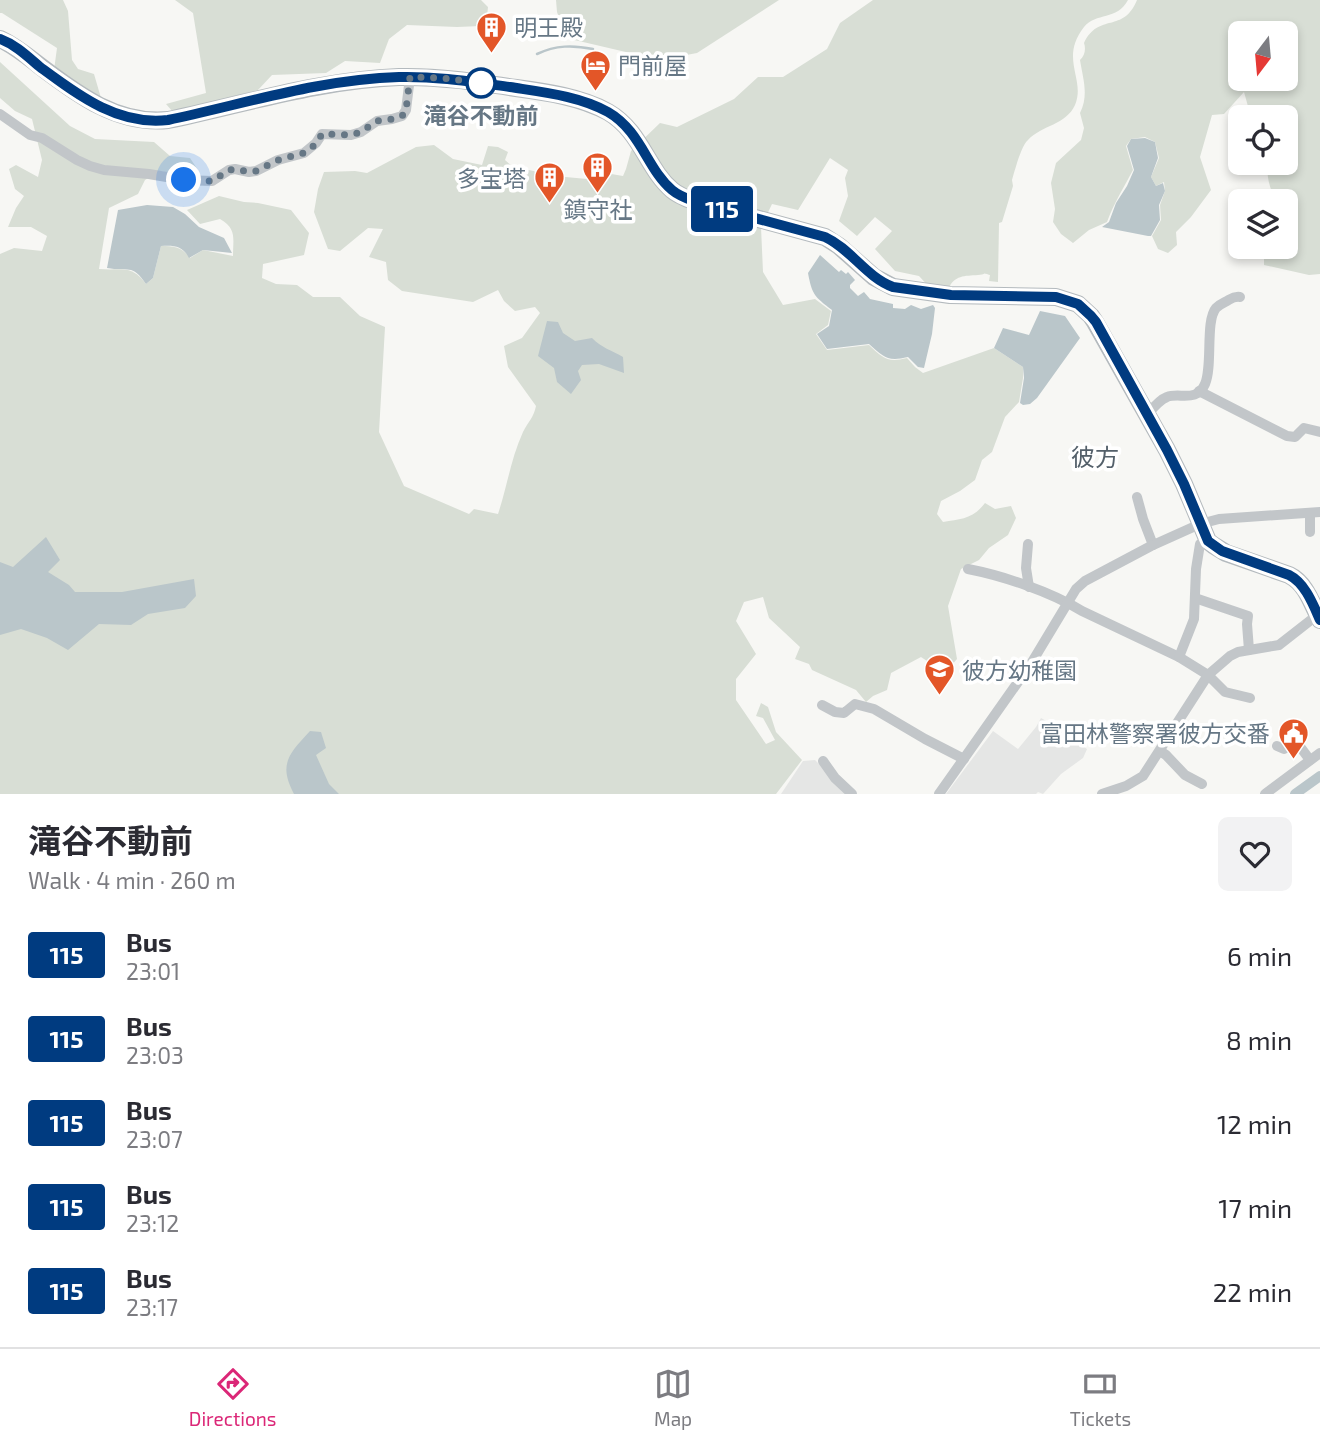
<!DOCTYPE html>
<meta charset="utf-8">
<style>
body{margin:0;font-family:"Exo 2","Noto Sans JP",sans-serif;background:#f2f2f3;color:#2b2b33;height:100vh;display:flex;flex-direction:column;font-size:26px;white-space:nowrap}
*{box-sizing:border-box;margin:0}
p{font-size:23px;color:#7c7c81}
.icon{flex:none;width:38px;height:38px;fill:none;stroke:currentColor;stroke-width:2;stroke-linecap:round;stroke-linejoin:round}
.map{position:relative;height:794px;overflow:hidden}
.details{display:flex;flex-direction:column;background:#fff;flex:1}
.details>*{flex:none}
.badge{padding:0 14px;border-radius:5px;font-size:24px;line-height:46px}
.needle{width:46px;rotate:196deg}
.buttons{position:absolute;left:1228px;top:21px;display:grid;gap:14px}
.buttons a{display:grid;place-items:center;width:70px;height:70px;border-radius:10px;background:#fff;box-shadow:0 4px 10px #0003;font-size:35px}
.you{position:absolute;width:35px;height:35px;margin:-18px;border:5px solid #fff;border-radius:50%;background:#1a73e8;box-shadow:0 0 0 10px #1a73e833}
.map>.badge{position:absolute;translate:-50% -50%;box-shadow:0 0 0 4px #fff}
.round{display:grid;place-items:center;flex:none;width:74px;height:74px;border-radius:10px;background:#f2f2f3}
.head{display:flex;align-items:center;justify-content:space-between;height:119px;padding:0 28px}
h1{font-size:33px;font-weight:700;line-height:52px}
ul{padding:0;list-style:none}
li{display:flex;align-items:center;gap:21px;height:84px;padding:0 28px}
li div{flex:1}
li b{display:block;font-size:26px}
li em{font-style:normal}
li .badge{min-width:77px;font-weight:700;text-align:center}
.dock{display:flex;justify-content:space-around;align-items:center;height:98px;border-top:2px solid #e1e1e2;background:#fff;font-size:19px;color:#7c7c81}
.dock a{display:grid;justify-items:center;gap:4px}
.dock .active{color:#db2777}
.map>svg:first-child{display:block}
.built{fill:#e5e6e5}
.green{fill:#d8ded5;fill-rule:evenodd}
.water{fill:#bac6ca}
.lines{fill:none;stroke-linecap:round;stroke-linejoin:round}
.stream{stroke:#bac6ca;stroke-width:2.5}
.canal{stroke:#bac6ca;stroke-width:10}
.secondary-casing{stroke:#b4babe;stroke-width:18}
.minor{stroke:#c2c6c9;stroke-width:10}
.secondary{stroke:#fff;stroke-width:14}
.line-casing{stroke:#fff;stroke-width:16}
.line{stroke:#003b80;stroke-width:10}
.walk{stroke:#667785;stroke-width:7;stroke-dasharray:0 12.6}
.stop-dot{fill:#fff;stroke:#003b80;stroke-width:3.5}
.labels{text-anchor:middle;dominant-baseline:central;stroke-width:7;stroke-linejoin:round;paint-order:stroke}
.poi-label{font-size:23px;fill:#667785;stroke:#fff;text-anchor:start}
.stop-label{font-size:23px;font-weight:bold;fill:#667785;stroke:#fff}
.neighbourhood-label{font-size:24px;fill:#54606a;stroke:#fff}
</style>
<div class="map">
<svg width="1320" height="794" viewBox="0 0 1320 794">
<rect width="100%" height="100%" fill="#f7f7f4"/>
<!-- built -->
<g class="built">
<path d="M1041,718l19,11 27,20 -4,9 -22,16 -18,20 -5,-2 -2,2h-90l47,-63 25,18 18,-22z"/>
<path d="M815,760l34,34h-68l22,-33z"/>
</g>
<!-- green -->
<g class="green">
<path d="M0,0h63l5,11 4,49 6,9 16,5 7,24 -20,-10 -27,-18 3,-22 -55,-35h-2z"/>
<path d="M175,0h306l7,7 -1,9 -6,10 -24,1 -50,-2 -18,14 -9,24 -35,-2 -19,12 -54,2 -14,15 -85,22 -7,-8 40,-11 -13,-80z"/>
<path d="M556,0h223l-82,53 -37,7 -94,-22 -9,-26z"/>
<path d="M873,0h255c-11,21 -32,12 -44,27 -25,32 2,52 -9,78 -9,20 -33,20 -47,35 -7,6 -13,30 -16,40l1,6 -11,36 -3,1 -1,59 -9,-1 1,-6c-10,-3 -1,-1 -12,0 -14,1 -23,0 -30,14h-17l-12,-13 -24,-5 -20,-22 17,-18 -17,-14 -18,19 -18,-15 9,-25 -3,-18 3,-8 -18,-12 -32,52 -26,-6 -11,23 2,45 20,33 32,-6 16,12 -3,14 -12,9 11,16 42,-5c14,13 18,18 38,13l8,9 8,6 71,-25 29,19v11l-4,24 -14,15 -13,35 -10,8 -7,20 -15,11 -19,10 -4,13 6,8c18,-3 30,-3 42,-19l10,6 16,-3 5,12 -8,17 -19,13 -10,12 -18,9 -13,37 9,53 -7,8h-14l-15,-10 -30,16 -4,17 -14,6 -7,6 -10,-12 -44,-20 -3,-6 -14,-5 5,-12 -31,-29 -6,-21 -19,5 -8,19 20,33 -20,25v21l30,44 9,-4 -12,-22 -7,-2 5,-13 7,4 8,25 26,28 -26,34h-776v-540l14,-6 28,3 5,-15 -16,-9h-23l8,-19 8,-12 -9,-7 -6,-20 7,-4 22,12 4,-17 -10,-41 -17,-8 -15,-13v-36l70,64 25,13 59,3 16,14 20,2 8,12 -16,6 -22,-5 -15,9 -7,14 -29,14 -10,61c23,2 32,-5 47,15l7,-6 8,-32c13,0 21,1 29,12l13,-8 30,6c0,-18 4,-27 -13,-37l-20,5 -13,-14 32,-14 25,6 14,1 33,7 18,23 -5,22 -41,9 -1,14 14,6 21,1 16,12h27l20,19 25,11 -6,105 25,54 65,28 5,-5 24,5c9,-27 13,-56 25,-82 5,-10 11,-15 13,-26l-28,-39 -4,-21 18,-8 18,-25 -5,-6 -20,4 -11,-10 -6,-11 -25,12 -71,-11 -14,-11 -2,-18 -17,-5 14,-28 -15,-1 -28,23 -12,-2 -14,-37 4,-23 6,-17 31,-1 12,2 49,-26 18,-2 19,14 29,6 6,-19 10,1 10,5 -3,8 8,7 21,4 5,6 10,2 6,-3 32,3 1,-9 35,6 3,-7 5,-18 29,-28 17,4 57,-28 24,-22h25l44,-28 13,-26z"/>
<path d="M1137,0h183v274l-11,1 -45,-10v-18h22v-46h-10c-6,-12 -10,-24 -8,-38h18v-46h-35l-7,-25 -20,22 -12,1 -12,42 11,33 -20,27 -15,15 1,13 -9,8 -10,-4 -6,-13 9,-16 -1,-15 5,-14 -1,-9 -8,4 -5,-9 8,-19 -4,-16 -10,-5 -14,2 -5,7 7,24c-9,17 -19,33 -26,52l-18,8 -16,13 -12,-9 -8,-12 2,-13 -4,-26 5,-20 25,-23 3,-12 -4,-15c9,-18 3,-34 0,-53 5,-5 6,-11 4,-17 15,-31 39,-9 53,-43zM1286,33v46h-45v-46z"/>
</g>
<!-- water -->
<g class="water">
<path d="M1145,138l10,4 3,16 -7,19 5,9 7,-3 2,8 -6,14 1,15 -9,16h-3l-46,-9 7,-5 7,-19 11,-17 7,-16 -7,-24 4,-7z"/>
<path d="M147,205l26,2 12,7 14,13 25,11 8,15 -29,-3 -14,8c-6,-12 -15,-13 -28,-12l-8,32 -7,6c-14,-21 -18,-12 -39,-16l11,-58z"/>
<path d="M820,255l19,17 2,-2 5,4 2,-2 7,8 -5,5v3l8,8 6,-4 6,7 23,5v4l12,1 6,-4 10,4 12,-4 2,3 -3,26 -8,34 -6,-1 -10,-10c-21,5 -24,0 -39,-13l-42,5 -10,-15 12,-8 3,-16c-17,-13 -20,-15 -24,-37z"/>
<path d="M1040,311l25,5 15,22 -43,60 -7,6 -7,1 -3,-2 4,-25 -1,-11 -29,-19 9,-20 26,7z"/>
<path d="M547,321l11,1 5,11 12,8 17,-3c10,10 19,12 31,19l1,16 -25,-9 -17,1 -4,6 3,9 -10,14 -14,-12 -3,-14 -16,-12z"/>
<path d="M46,537l14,23 -12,12 21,13 6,7h47l72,-13 2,17 -11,12 -37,6 -17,11 -32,-1 -31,26 -21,-12 -26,-9 -21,6v-73l13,5z"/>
<path d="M310,731l11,1 5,16 -10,7 13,29 10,10h-45c-16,-30 -5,-40 16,-63z"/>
</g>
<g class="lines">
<!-- stream -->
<path class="stream" d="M537,54c19,-9 36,-9 56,-5"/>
<!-- canal -->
<path class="canal" d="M1295,794l25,-18"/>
<defs>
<path id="secondary" d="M0,39c15,7 27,17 40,27 38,29 78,59 128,54 76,-16 152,-40 231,-43 39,-1 78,5 117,11 30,4 65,9 92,24 33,19 39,57 64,78 7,6 16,9 24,12l129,35 14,9 35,31 19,10 57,8 106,2 22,7 13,12 4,6 72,128 17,34 24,57 5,4 13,8 63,22c17,8 23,29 31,45"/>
</defs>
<!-- secondary casing -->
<use href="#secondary" class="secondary-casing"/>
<!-- minor -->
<g class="minor">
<path d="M0,114l30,21 12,3 35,22 13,6 14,4 45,4 35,6 28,1 17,-11 6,-1 14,3 7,-1 22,-11 26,-7 12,-10 6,-9 29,1 10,-3 16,-11 15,-2 10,-3 4,-6 4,-33"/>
<path d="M1199,391l88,45 8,1 9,-9 16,4"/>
<path d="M1147,415c5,-6 12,-15 20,-18 12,-5 30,6 38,-13 8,-18 0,-63 11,-76 2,-2 7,-5 9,-6 6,-3 8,-6 15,-5"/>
<path d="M1137,497l6,22 10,26"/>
<path d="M1310,532v-19"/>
<path d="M1028,544l-2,24 3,19"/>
<path d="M968,569c36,7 83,23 114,42l97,46 29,18 17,17 25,6"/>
<path d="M1195,598l53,18 -1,8 2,26"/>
<path d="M1179,657l15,-38 2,-50 4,-25 8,-4"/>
<path d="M822,705l13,7 9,1 11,-9 19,5 51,30 39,20"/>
<path d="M1277,746l7,3 10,-6 4,1 12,16"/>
<path d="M1160,751l6,4 19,20 17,9"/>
<path d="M823,761l12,17 17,16"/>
<path d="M939,794l93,-132 44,-73 9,-8 66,-35 49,-22 19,-5 101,-7"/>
<path d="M1102,794l24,-8 17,-10 65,-101 22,-19 8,-4 41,-7 41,-32"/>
<path d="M1265,794l55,-41"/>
</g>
<!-- secondary -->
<use href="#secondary" class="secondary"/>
</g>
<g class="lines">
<defs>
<path id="line" d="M0,39c16,6 27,17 40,28 38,28 78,59 128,53 76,-16 153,-41 231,-43 37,-1 74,5 111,10 32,5 70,9 98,25 33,19 39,57 64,78 7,6 16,9 24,12l129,35c26,12 41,40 68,50l58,8 105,2 22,7 13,12 5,6 71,128 17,34 24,57 14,10 67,24c16,8 24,29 31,45"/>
</defs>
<!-- line casing -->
<use href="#line" class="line-casing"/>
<!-- line -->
<use href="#line" class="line"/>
<!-- walk -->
<path class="walk" d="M184,180l28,1 17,-11 6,-1 14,3 7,-1 22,-11 26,-7 12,-9 6,-10 29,1 10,-3 16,-11 15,-2 10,-3 4,-6 4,-33 33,1 38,5"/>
</g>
<!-- icons -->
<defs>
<symbol id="building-pin" viewBox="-11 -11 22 30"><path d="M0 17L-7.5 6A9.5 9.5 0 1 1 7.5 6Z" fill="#e35628" stroke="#fff"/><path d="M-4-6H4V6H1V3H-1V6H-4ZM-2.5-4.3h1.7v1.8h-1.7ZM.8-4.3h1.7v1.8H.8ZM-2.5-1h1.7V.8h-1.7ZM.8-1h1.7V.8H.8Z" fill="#fff"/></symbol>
<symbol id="hotel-pin" viewBox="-11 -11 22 30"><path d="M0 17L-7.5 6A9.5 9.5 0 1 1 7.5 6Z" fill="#e35628" stroke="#fff"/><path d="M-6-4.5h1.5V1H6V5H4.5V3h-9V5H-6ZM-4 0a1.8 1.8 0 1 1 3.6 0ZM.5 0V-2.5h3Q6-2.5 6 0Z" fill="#fff"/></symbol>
<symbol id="school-pin" viewBox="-11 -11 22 30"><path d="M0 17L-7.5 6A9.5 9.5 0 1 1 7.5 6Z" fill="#e35628" stroke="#fff"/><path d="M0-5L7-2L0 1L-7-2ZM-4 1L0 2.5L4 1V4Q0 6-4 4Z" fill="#fff"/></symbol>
<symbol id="civic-pin" viewBox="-11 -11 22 30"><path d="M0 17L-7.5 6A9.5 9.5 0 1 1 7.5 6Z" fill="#e35628" stroke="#fff"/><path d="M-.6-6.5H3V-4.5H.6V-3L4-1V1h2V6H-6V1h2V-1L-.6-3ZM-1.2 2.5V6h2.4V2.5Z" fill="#fff"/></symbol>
</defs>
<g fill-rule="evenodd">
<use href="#building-pin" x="474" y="10" width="35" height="47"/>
<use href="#hotel-pin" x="578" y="48" width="35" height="47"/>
<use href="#building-pin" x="580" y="150" width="35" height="47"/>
<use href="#building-pin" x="532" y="160" width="35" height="47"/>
<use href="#school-pin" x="922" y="652" width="35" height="47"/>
<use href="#civic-pin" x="1276" y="716" width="35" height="47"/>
</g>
<!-- markers -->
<circle class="stop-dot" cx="481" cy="83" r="14"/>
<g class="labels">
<!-- poi labels -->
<g class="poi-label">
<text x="514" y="27">明王殿</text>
<text x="618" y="65">門前屋</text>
<text x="526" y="178" text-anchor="end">多宝塔</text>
<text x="598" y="209" text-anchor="middle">鎮守社</text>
<text x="962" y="670">彼方幼稚園</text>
<text x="1270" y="733" text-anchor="end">富田林警察署彼方交番</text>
</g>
<!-- stop labels -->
<g class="stop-label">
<text x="481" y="115">滝谷不動前</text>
</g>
<!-- neighbourhood labels -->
<g class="neighbourhood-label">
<text x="1095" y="456">彼方</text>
</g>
</g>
</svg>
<div class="buttons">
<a><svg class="needle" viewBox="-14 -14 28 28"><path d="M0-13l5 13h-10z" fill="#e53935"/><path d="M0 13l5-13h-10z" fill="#7c7c81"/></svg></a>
<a><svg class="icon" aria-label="locate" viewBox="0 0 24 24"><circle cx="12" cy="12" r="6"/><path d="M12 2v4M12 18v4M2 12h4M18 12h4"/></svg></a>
<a><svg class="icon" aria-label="layers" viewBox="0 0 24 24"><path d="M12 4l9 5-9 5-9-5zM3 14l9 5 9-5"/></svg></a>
</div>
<div class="you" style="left:184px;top:180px"></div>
<b class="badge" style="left:722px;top:209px;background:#003b80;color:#fff">115</b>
</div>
<section class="details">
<div class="head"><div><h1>滝谷不動前</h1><p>Walk · 4 min · 260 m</p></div><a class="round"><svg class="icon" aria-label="heart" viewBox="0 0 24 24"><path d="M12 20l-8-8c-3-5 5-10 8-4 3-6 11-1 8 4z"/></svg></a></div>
<ul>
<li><span class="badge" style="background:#003b80;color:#fff">115</span><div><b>Bus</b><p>23:01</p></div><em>6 min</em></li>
<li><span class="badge" style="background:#003b80;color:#fff">115</span><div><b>Bus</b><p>23:03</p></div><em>8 min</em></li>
<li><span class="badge" style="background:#003b80;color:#fff">115</span><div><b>Bus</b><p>23:07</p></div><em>12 min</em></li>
<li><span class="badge" style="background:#003b80;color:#fff">115</span><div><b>Bus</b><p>23:12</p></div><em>17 min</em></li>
<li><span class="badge" style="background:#003b80;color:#fff">115</span><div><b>Bus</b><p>23:17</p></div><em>22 min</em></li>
</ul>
</section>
<nav class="dock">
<a class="active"><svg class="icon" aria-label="directions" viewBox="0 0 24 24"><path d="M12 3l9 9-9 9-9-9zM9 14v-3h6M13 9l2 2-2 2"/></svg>Directions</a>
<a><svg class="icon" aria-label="map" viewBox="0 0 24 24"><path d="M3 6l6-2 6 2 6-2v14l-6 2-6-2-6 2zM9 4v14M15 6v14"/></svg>Map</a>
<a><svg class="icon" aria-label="tickets" viewBox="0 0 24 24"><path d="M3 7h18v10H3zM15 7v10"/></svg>Tickets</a>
</nav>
